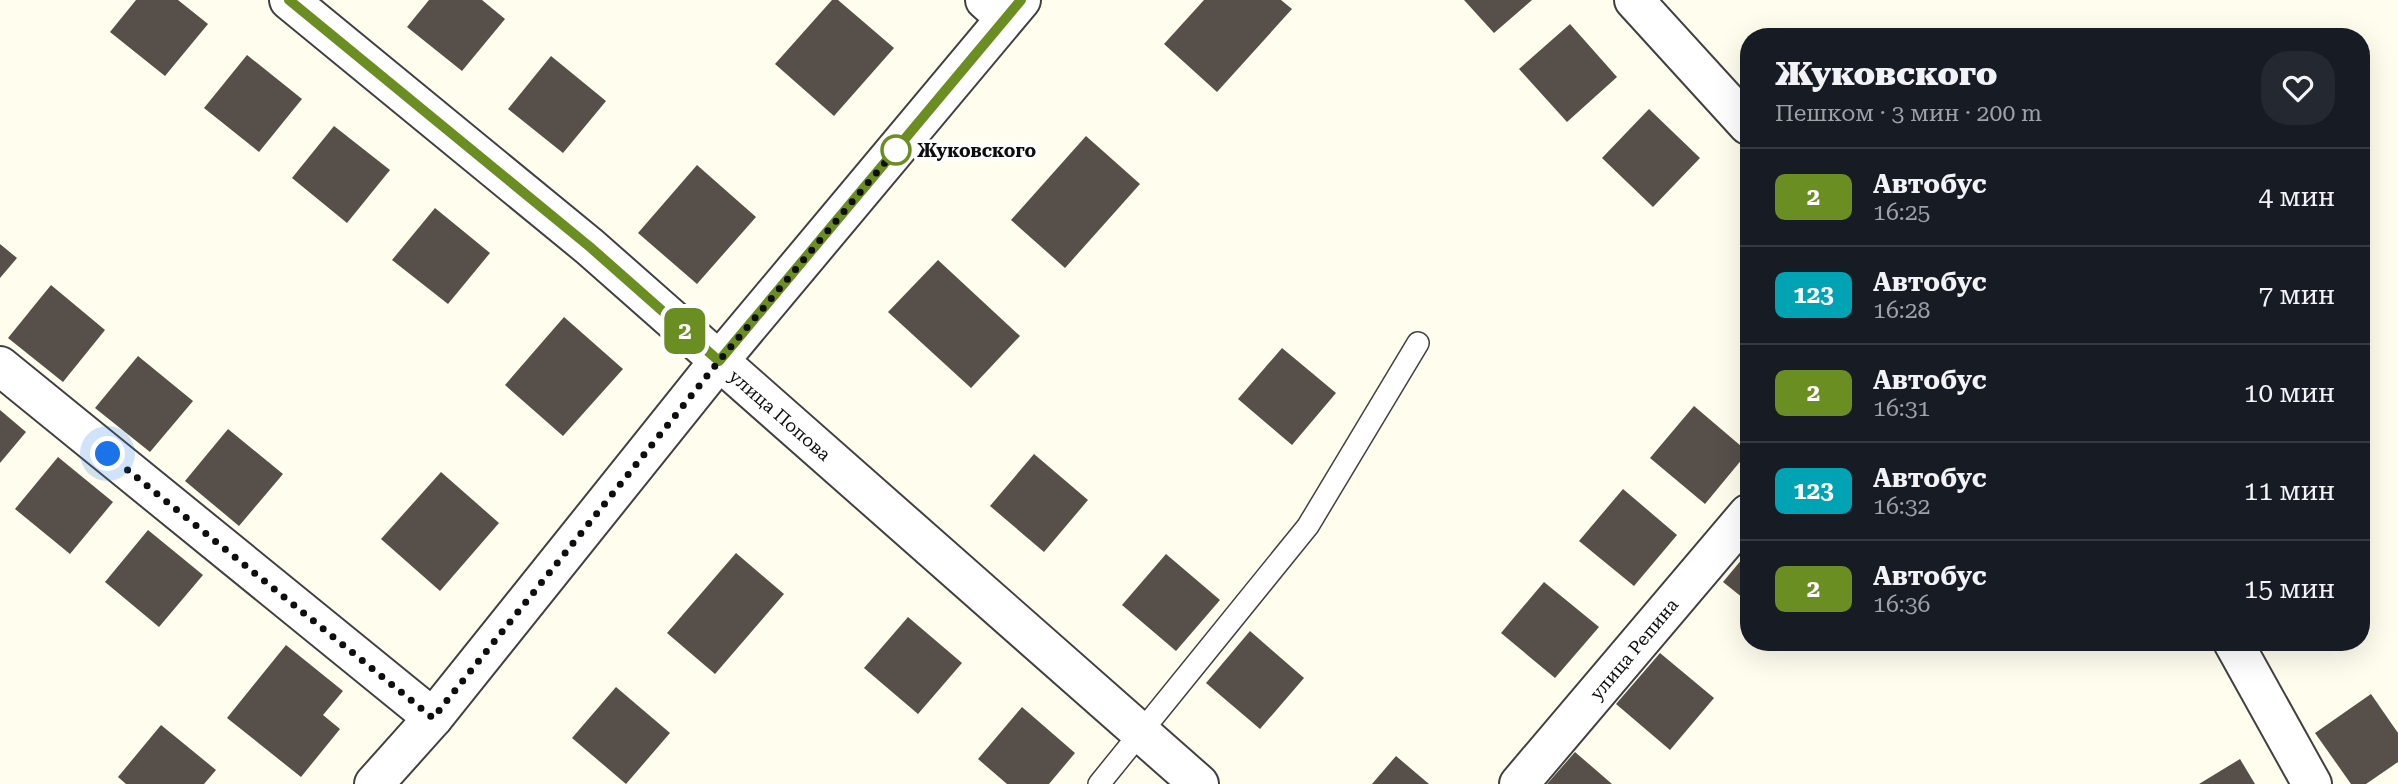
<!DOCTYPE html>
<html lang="ru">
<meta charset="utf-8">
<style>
body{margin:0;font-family:"Roboto Serif",serif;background:#242831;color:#f1f3f6;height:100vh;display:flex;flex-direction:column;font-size:26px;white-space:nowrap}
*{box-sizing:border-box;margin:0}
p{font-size:23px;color:#9ea1a6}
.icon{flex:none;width:38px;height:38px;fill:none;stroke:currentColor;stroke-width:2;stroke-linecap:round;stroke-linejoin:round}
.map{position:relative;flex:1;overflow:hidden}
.sheet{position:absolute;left:1740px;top:28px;width:630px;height:623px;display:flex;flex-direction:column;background:#171b24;border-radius:28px;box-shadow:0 7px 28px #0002}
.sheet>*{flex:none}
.badge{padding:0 14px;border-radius:10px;font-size:24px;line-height:46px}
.you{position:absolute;width:35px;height:35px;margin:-18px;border:5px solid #fff;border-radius:50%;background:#1a73e8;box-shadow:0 0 0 10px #1a73e833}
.map>.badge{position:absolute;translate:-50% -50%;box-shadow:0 0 0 4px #fff}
.round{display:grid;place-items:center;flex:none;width:74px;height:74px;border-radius:28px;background:#242831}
.headline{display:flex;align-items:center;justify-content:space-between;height:119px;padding:0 35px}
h1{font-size:33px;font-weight:800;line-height:52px}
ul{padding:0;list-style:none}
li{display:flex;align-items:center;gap:21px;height:98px;padding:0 35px;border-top:2px solid #363941}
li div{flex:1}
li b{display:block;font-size:26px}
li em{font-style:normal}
li .badge{min-width:77px;font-weight:700;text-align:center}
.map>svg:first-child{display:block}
.building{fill:#574f49}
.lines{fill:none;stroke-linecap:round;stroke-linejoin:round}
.service-casing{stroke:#414141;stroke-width:24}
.minor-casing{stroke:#414141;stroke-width:42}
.tertiary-casing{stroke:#414141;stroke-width:42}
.service{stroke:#fff;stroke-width:21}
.minor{stroke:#fff;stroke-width:38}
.tertiary{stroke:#fff;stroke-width:38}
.line-casing{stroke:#fff;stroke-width:16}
.line{stroke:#6b8e23;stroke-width:10}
.walk{stroke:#0e0e0e;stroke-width:7;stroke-dasharray:0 12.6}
.stop-dot{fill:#fff;stroke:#6b8e23;stroke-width:3.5}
.labels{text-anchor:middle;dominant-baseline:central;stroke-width:7;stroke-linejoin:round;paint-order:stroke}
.stop-label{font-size:18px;font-weight:bold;fill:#0e0e0e;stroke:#fff;text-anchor:start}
.street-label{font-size:18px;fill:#0e0e0e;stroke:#fff}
</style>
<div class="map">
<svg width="2398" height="784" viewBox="0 0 2398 784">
<rect width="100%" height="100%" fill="#fffdee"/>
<!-- building -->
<g class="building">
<path d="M136,0h42l30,24 -43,52 -55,-44z"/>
<path d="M429,0h53l23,19 -43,52 -55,-44z"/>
<path d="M832,0h6l56,48 -60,68 -59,-52z"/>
<path d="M1204,0h77l11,9 -75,83 -53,-48z"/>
<path d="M1464,0h68l-38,33z"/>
<path d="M1570,24l47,53 -50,45 -48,-53z"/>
<path d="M247,55l55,44 -43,53 -55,-44z"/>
<path d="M551,56l55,45 -43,52 -55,-44z"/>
<path d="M1649,109l51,49 -47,49 -51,-49z"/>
<path d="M334,126l56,44 -43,53 -55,-45z"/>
<path d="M1086,136l54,48 -75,84 -54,-48z"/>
<path d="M697,165l59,52 -59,67 -59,-51z"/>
<path d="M435,208l55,45 -42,51 -56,-44z"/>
<path d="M0,244l17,14 -17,20z"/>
<path d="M938,260l82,76 -49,52 -83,-76z"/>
<path d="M51,285l54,45 -42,52 -55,-44z"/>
<path d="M564,317l59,52 -60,67 -58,-51z"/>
<path d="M1282,348l54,45 -44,52 -54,-46z"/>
<path d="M138,356l55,45 -43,51 -55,-44z"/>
<path d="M1694,406l54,46 -43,52 -55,-46z"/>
<path d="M0,410l26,22 -26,31z"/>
<path d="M228,429l55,45 -44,52 -54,-45z"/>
<path d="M1034,454l54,46 -44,52 -54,-46z"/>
<path d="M58,457l55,45 -43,52 -55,-45z"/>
<path d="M441,472l58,51 -59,68 -59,-52z"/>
<path d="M1623,489l54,46 -43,51 -55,-45z"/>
<path d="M148,530l55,45 -44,52 -54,-45z"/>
<path d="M1748,552v50l-25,-20z"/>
<path d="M736,553l48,41 -69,80 -48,-41z"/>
<path d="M1166,554l54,46 -44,51 -54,-46z"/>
<path d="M1544,582l55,45 -44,51 -54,-45z"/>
<path d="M908,617l54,46 -44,51 -54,-46z"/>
<path d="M1250,631l54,47 -44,51 -54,-46z"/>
<path d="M286,645l57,46 -20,24 17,14 -39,48 -74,-59z"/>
<path d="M1660,653l54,45 -44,52 -54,-46z"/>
<path d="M616,687l54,46 -44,51 -54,-46z"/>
<path d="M2371,694l27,39v29l-32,22h-15l-36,-51z"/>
<path d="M1022,707l53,46 -26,31h-42l-29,-25z"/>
<path d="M161,725l55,45 -12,14h-78l-8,-7z"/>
<path d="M1575,752l37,32h-65z"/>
<path d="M1396,756l33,28h-57z"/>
<path d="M2240,759l15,25h-56z"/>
</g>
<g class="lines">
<defs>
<path id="service" d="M1099,784l209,-258 110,-183"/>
<g id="minor">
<path d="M289,0l301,247 609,537"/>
<path d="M985,0l20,18"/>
<path d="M1634,0l114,125"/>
<path d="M0,366l433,352"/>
<path d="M2233,642l79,142"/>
<path d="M1519,784l229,-270"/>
</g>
<path id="tertiary" d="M374,784l59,-66 286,-357 302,-361"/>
</defs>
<!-- service casing -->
<use href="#service" class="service-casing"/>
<!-- minor casing -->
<use href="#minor" class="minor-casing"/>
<!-- tertiary casing -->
<use href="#tertiary" class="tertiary-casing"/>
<!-- service -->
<use href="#service" class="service"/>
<!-- minor -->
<use href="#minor" class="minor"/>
<!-- tertiary -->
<use href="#tertiary" class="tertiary"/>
</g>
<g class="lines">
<defs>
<path id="line" d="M289,0l301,247 129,114 302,-361"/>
</defs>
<!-- line casing -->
<use href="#line" class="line-casing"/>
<!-- line -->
<use href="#line" class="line"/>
<!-- walk -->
<path class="walk" d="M108,454l325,264 286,-357 179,-214 -2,3"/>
</g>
<!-- markers -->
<circle class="stop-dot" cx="896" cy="150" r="14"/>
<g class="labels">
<!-- stop labels -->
<g class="stop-label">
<text x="917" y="150">Жуковского</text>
</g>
<!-- street labels -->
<g class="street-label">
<text transform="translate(780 415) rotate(41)">улица Попова</text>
<text transform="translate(1634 649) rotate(-50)">улица Репина</text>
</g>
</g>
</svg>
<div class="you" style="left:108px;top:454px"></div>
<b class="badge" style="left:685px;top:331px;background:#6b8e23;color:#fff">2</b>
<section class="sheet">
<div class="headline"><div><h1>Жуковского</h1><p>Пешком · 3 мин · 200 m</p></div><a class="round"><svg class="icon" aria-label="heart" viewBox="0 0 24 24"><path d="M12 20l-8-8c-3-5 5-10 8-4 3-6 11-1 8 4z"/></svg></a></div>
<ul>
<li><span class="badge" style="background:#6b8e23;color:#fff">2</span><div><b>Автобус</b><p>16:25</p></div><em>4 мин</em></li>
<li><span class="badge" style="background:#00a3b4;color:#fff">123</span><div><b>Автобус</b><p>16:28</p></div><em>7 мин</em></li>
<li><span class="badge" style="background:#6b8e23;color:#fff">2</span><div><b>Автобус</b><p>16:31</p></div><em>10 мин</em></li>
<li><span class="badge" style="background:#00a3b4;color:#fff">123</span><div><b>Автобус</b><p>16:32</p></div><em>11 мин</em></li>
<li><span class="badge" style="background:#6b8e23;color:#fff">2</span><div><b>Автобус</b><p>16:36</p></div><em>15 мин</em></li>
</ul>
</section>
</div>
